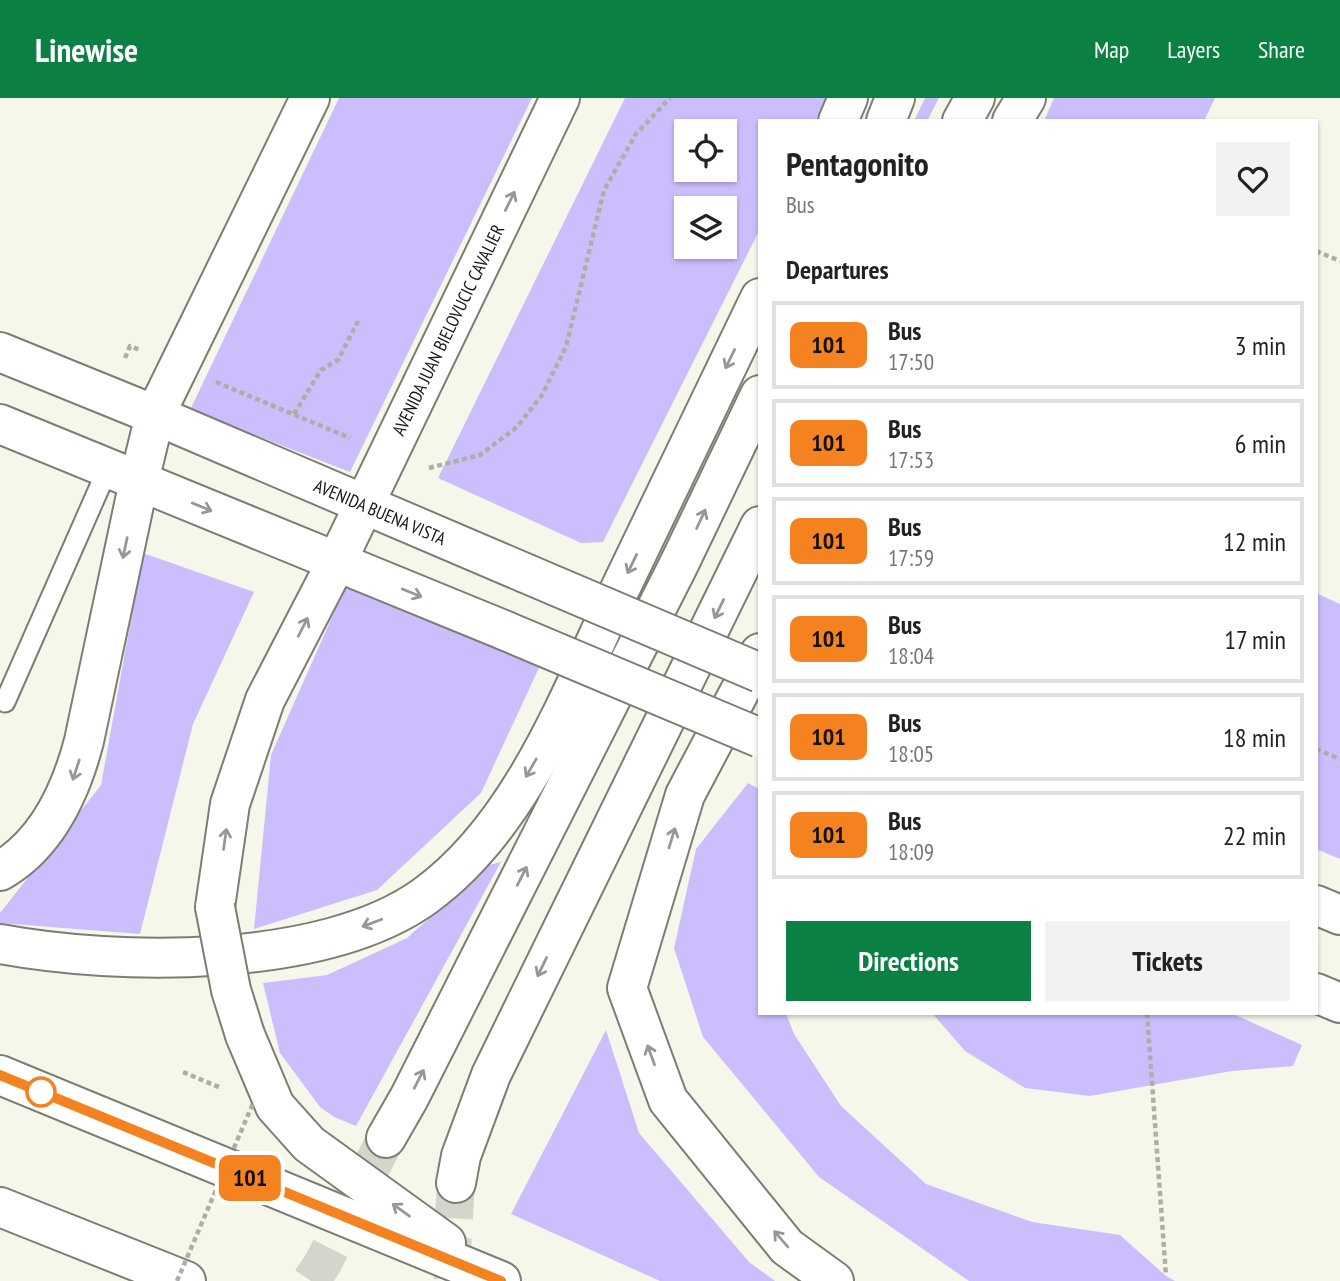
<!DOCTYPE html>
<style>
body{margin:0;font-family:"PT Sans Narrow",sans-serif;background:#f2f2f2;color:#222;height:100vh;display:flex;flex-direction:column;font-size:26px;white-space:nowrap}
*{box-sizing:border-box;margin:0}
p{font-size:23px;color:#767676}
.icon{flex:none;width:38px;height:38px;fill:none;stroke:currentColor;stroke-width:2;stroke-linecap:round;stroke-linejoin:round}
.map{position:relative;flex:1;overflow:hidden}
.details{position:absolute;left:758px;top:21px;width:560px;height:896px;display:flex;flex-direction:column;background:#fff;border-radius:0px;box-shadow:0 2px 5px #0004}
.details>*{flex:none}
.badge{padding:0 14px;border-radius:10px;font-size:24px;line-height:46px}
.controls{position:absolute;left:674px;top:21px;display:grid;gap:14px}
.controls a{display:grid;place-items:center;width:63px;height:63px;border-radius:0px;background:#fff;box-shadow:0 2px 5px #0004;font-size:35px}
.map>.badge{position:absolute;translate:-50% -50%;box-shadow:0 0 0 4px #fff}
h2{padding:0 28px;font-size:26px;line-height:63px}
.round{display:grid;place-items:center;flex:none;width:74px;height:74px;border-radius:0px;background:#f2f2f2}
.summary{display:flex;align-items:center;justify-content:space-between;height:119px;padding:0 28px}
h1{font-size:33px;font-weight:600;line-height:52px}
.primary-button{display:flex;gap:14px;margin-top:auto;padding:14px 28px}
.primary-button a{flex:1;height:80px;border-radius:0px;background:#0b8043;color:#fff;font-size:28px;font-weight:600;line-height:80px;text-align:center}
.primary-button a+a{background:#f2f2f2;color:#222}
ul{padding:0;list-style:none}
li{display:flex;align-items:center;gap:21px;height:88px;margin:0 14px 10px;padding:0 14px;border:4px solid #e0e0e0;border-radius:0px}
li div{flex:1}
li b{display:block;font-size:26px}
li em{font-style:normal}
li .badge{min-width:77px;font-weight:700;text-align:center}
header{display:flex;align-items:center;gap:42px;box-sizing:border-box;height:98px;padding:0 35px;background:#0b8043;color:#fff}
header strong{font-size:33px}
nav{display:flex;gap:38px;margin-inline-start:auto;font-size:24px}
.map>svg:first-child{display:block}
.green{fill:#ccbefd;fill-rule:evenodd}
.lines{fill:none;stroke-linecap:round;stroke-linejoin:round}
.highway-tunnel{stroke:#d5d5cb;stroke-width:38;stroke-dasharray:38 19;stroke-linecap:butt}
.lane-casing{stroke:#7c7d73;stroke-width:23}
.secondary-casing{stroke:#7c7d73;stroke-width:42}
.highway-casing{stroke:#7c7d73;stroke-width:42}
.path{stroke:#adaea5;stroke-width:4.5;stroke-dasharray:5 3.5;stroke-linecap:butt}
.lane{stroke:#fff;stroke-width:19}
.secondary{stroke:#fff;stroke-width:38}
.highway{stroke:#fff;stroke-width:38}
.secondary-bridge-casing{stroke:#7c7d73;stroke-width:42;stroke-linecap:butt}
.highway-bridge-casing{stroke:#7c7d73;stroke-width:42;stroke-linecap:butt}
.path-bridge{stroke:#adaea5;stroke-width:4.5;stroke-dasharray:5 3.5;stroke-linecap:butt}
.secondary-bridge{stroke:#fff;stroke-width:38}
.highway-bridge{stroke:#fff;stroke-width:38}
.oneway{stroke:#979795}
.line-casing{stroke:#fff;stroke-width:16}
.line{stroke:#f58220;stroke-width:10}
.stop-dot{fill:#fff;stroke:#f58220;stroke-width:3.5}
.labels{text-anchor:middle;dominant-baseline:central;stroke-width:7;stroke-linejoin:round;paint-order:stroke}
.street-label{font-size:18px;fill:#171713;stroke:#fff}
</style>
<header>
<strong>Linewise</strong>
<nav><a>Map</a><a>Layers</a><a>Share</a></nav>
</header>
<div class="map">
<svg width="1340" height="1183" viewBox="0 0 1340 1183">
<rect width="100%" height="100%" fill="#f6f7eb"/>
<!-- green -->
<g class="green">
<path d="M339,0h193l-182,374 -160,-62z"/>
<path d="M625,0h202l-12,23h-55l-1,110 -156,311 -22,1 -143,-65zM686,33h38v39h-38zM686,110h38v39h-38z"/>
<path d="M925,0h14l-12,23h-13z"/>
<path d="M1054,0h161l-11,23h-160z"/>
<path d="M143,455l111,39 -61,132 -53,210 -140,-11v-10l101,-128z"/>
<path d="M348,483l195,78 -62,134 -104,97 -123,39 17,-174z"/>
<path d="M1316,495l24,11v255l-24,-10z"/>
<path d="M748,685l11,6 1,224h26l8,21 47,72 85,78 106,38 88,13 46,41 9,5h-206l-150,-104 -116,-140 -29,-89 22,-99z"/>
<path d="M501,764l-145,264 -22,-9 -14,-10 -40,-54 -17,-70 64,-8 80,-37 82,-73z"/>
<path d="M932,915h299l71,32 -9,21 -61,5 -142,25 -65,-8 -60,-37z"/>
<path d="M606,932l33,103 110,129 26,19h-115l-149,-67z"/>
</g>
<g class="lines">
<!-- highway-tunnel -->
<g class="highway-tunnel">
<path d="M453,1177l-2,-8 5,-84"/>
<path d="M311,1183l12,-18 63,-125"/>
</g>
<defs>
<path id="lane" d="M5,604l103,-234"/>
<g id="secondary">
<path d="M0,254l155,63 370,158"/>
<path d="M0,326l506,207"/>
<path d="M139,383l16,-66 155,-317"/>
<path d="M336,465l224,-465"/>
<path d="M1316,807l24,10"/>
<path d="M1316,895l24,10"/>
</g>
<g id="highway">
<path d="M838,23l10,-23"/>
<path d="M886,23l9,-23"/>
<path d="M962,23l13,-23"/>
<path d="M1012,23l14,-23"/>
<path d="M760,555l-75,142 -58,193 41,112 119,147 47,34"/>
<path d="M0,773c47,-27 71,-80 84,-130l55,-260"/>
<path d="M215,809l15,-103 35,-104 71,-137"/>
<path d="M0,846c118,22 324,25 425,-48 97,-70 145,-202 195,-307 47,-97 93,-194 140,-291"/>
<path d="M245,937l30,71 34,38 137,99"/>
<path d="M0,977l501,206"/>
<path d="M386,1040l23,-40 270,-534 81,-169"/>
<path d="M456,1085l5,-27 30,-81 269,-549"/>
<path d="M0,1109l186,74"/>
</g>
</defs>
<!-- lane casing -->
<use href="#lane" class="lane-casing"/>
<!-- secondary casing -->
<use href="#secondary" class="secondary-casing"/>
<!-- highway casing -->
<use href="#highway" class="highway-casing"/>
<!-- path -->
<g class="path">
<path d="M1316,153l24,10"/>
<path d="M125,260l5,-12 10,4"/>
<path d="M216,284l134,56"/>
<path d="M294,316l27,-44 17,-10 20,-39"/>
<path d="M429,370l51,-13 37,-28 25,-32 24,-48 38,-157 32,-56 34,-36"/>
<path d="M1316,651l24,10"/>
<path d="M1147,915l19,263"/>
<path d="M183,974l38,16"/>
</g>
<!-- lane -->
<use href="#lane" class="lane"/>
<!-- secondary -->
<use href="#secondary" class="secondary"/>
<!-- highway -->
<use href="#highway" class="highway"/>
<defs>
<g id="secondary-bridge">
<path d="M525,475l235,100"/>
<path d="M506,533l254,107"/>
</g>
<path id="highway-bridge" d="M215,809l16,83 14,45"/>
</defs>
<!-- secondary-bridge casing -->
<use href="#secondary-bridge" class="secondary-bridge-casing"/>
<!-- highway-bridge casing -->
<use href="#highway-bridge" class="highway-bridge-casing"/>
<!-- path-bridge -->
<path class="path-bridge" d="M177,1183l77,-180"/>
<!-- secondary-bridge -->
<use href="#secondary-bridge" class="secondary-bridge"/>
<!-- highway-bridge -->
<use href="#highway-bridge" class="highway-bridge"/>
</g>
<!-- one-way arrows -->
<defs><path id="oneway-shaft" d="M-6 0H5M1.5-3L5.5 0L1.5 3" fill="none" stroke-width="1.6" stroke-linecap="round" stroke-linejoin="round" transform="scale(1.75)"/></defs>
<g class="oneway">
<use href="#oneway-shaft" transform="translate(510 103) rotate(-64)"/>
<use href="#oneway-shaft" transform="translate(730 261) rotate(116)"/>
<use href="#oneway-shaft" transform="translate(202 409) rotate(22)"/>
<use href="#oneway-shaft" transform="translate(701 421) rotate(-65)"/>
<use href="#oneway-shaft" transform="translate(125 450) rotate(102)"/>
<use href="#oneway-shaft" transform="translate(632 466) rotate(116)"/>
<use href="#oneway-shaft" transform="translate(412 495) rotate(22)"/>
<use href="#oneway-shaft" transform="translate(719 511) rotate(116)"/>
<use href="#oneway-shaft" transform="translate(303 529) rotate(-63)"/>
<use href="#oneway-shaft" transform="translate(531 670) rotate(120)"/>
<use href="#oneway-shaft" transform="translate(76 672) rotate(108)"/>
<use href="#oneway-shaft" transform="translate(672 740) rotate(-73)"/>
<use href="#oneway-shaft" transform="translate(225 741) rotate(-82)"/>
<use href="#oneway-shaft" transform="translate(522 778) rotate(-63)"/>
<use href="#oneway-shaft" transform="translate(372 825) rotate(159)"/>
<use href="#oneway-shaft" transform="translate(542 869) rotate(116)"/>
<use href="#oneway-shaft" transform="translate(651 957) rotate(-110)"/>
<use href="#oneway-shaft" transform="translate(419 981) rotate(-63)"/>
<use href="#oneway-shaft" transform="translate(401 1112) rotate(-144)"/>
<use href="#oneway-shaft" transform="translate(781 1141) rotate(-131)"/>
</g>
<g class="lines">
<defs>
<path id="line" d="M0,977l501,206"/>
</defs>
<!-- line casing -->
<use href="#line" class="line-casing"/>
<!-- line -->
<use href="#line" class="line"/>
</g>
<!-- markers -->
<circle class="stop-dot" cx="41" cy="994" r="14"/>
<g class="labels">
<!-- street labels -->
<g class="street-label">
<text transform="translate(448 232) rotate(-64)">AVENIDA JUAN BIELOVUCIC CAVALIER</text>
<text transform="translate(380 414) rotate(23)">AVENIDA BUENA VISTA</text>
</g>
</g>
</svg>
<div class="controls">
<a><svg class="icon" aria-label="locate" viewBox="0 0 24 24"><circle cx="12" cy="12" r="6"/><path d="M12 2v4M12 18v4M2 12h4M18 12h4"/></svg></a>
<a><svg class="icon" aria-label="layers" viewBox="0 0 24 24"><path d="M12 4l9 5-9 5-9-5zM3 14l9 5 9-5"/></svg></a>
</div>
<b class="badge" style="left:250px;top:1080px;background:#f58220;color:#111">101</b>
<section class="details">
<div class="summary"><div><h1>Pentagonito</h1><p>Bus</p></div><a class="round"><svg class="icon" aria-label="heart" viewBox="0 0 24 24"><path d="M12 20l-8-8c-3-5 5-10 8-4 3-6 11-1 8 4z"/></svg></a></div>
<h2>Departures</h2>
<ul>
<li><span class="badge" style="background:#f58220;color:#111">101</span><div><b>Bus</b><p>17:50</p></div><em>3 min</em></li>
<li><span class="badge" style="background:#f58220;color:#111">101</span><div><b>Bus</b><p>17:53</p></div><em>6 min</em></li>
<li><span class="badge" style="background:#f58220;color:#111">101</span><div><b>Bus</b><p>17:59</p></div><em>12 min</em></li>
<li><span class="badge" style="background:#f58220;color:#111">101</span><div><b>Bus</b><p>18:04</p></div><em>17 min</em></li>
<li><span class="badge" style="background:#f58220;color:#111">101</span><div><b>Bus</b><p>18:05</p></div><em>18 min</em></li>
<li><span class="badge" style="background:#f58220;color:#111">101</span><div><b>Bus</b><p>18:09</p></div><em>22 min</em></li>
</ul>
<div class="primary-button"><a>Directions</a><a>Tickets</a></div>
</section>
</div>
